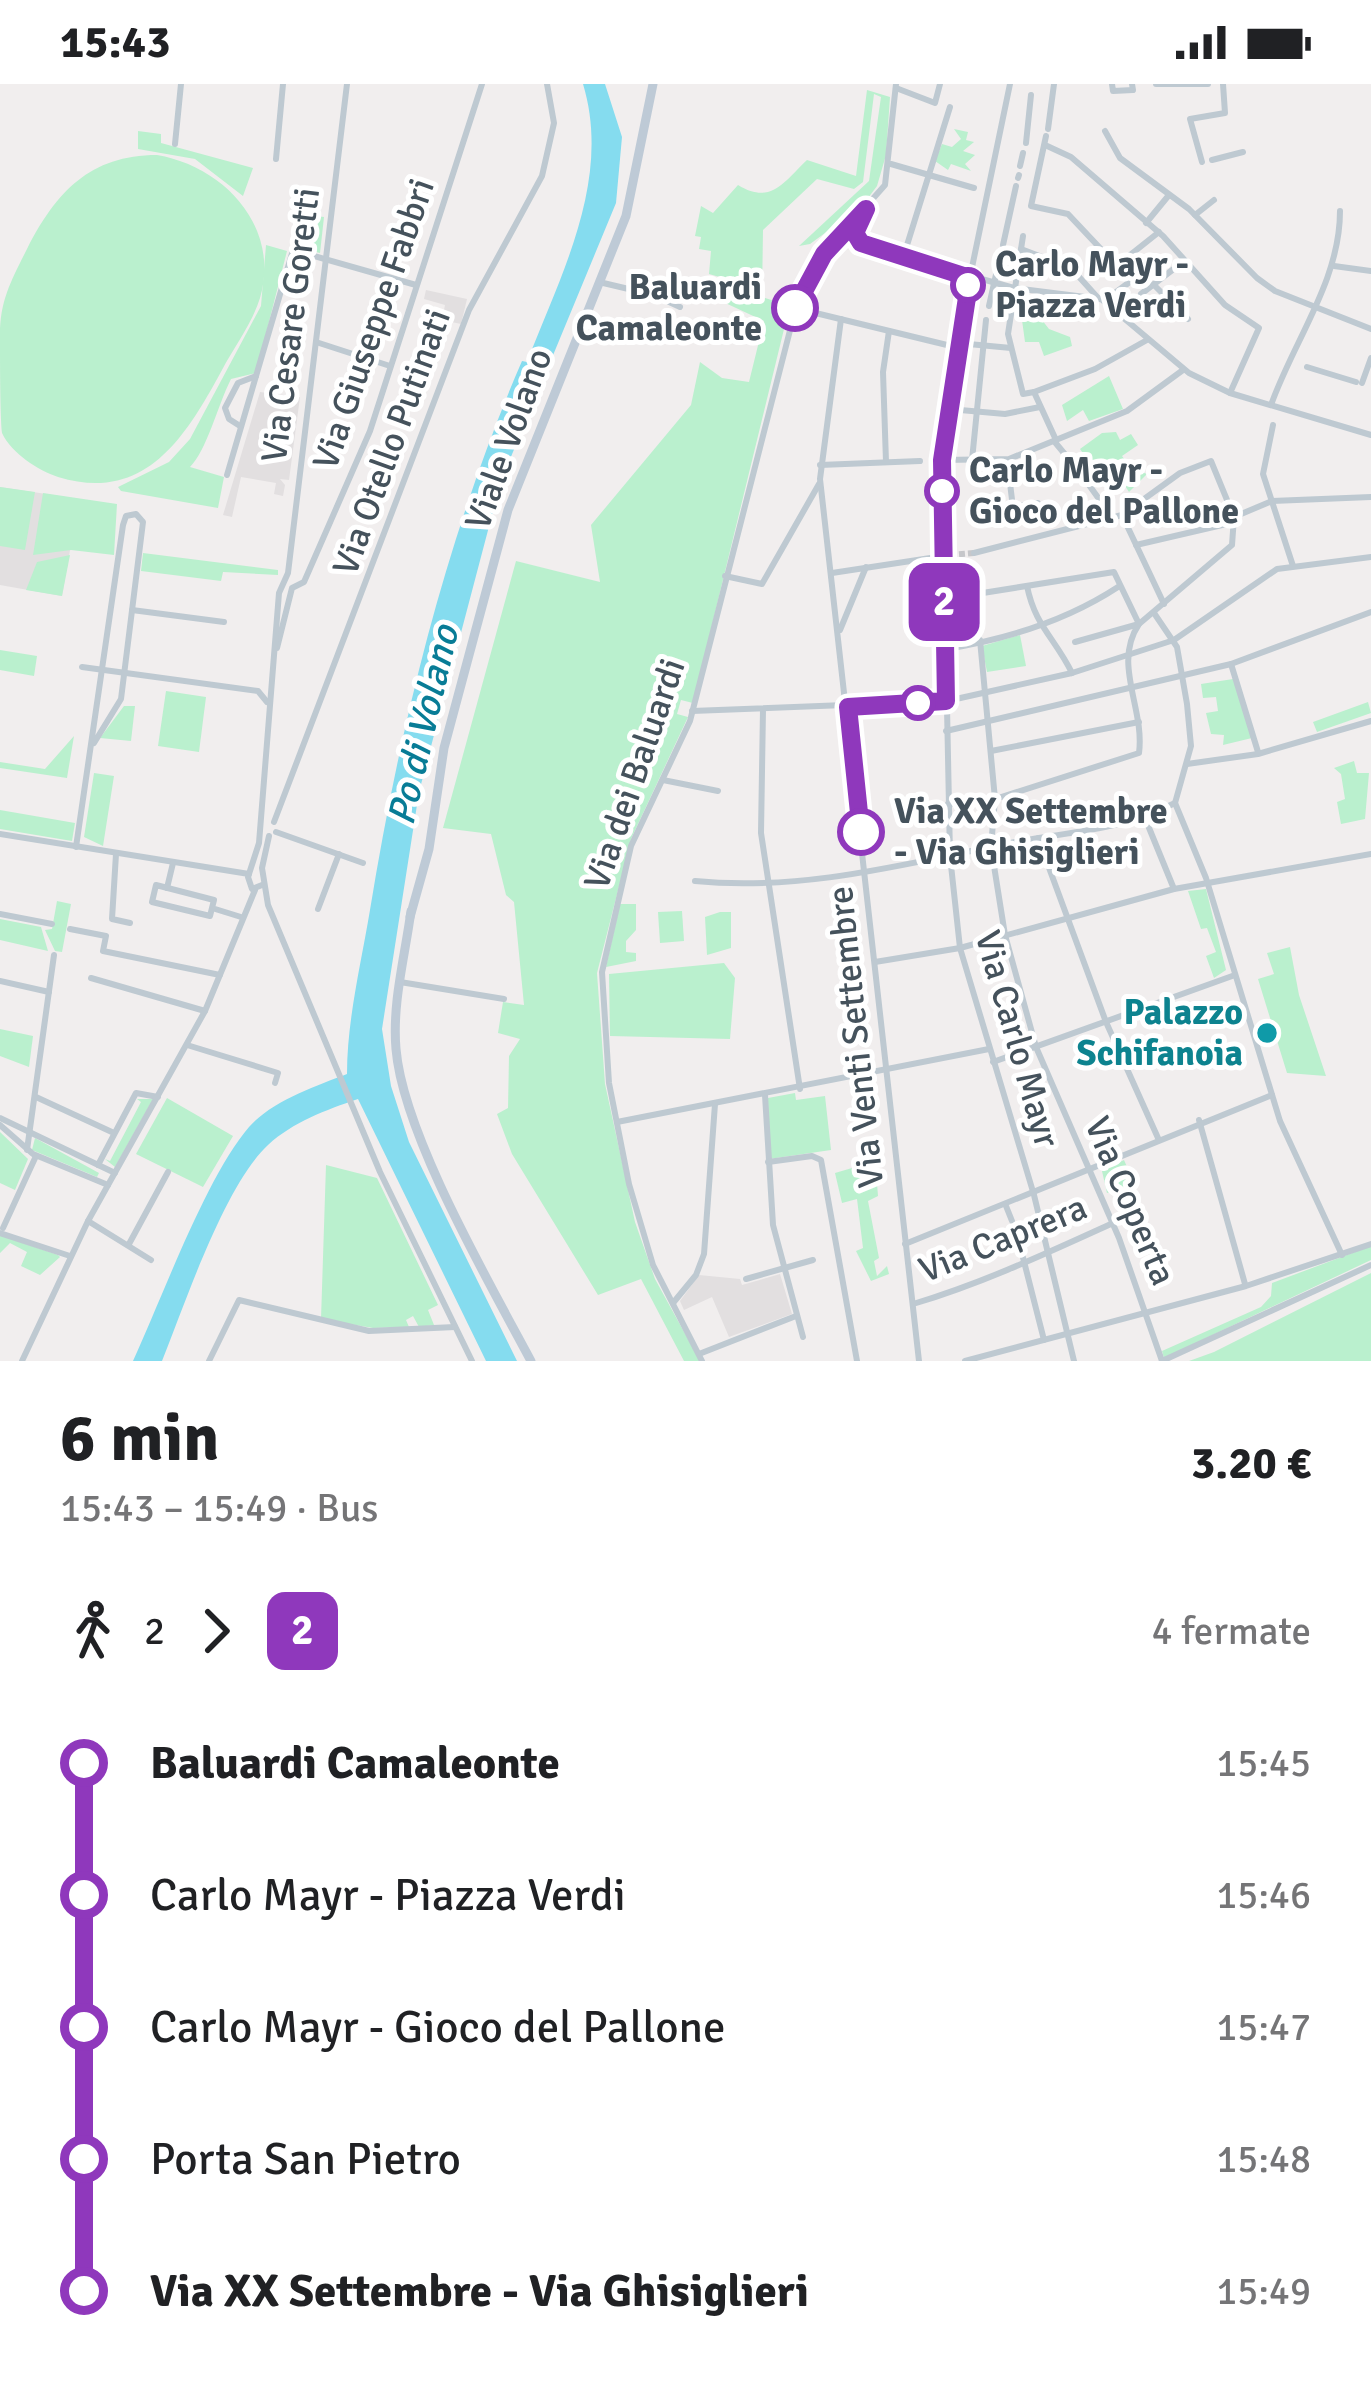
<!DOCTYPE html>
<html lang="it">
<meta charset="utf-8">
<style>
body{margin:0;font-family:Signika,sans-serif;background:#f2f2f2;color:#202124;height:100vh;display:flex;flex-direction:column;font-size:45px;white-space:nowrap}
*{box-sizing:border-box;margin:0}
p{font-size:39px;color:#757577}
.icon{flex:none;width:66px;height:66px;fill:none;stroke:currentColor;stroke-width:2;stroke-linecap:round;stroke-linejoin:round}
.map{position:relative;height:1277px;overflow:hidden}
.side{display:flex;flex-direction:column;background:#fff;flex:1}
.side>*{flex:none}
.badge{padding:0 24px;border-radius:18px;font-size:42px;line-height:78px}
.map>.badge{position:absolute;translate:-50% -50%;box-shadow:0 0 0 6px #fff}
.legs{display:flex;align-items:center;gap:18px;height:132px;padding:0 60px;font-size:39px}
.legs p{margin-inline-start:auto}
.headline{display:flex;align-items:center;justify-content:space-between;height:204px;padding:0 60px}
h1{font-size:66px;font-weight:800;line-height:90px}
ul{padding:0 60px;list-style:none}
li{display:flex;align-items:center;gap:42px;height:132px;font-size:45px}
li i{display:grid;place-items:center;width:18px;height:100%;margin:0 15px;background:currentColor}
li i::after{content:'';width:30px;height:30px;margin:-15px;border:9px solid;border-radius:50%;background:#fff}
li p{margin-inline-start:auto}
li:first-child i{background:linear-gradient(#0000 50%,currentColor 0)}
li:last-child i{background:linear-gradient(currentColor 50%,#0000 0)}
.status{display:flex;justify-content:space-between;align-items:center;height:84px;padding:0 60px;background:#fff;direction:ltr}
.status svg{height:33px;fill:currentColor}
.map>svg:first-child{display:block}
.education{fill:#e2dfe0}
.green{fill:#baf0ce}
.water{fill:#85dcef}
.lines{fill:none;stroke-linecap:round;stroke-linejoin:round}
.minor-tunnel{stroke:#c6c7ca;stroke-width:6;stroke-dasharray:6 3;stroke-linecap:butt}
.minor{stroke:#bec9d1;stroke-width:6}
.secondary{stroke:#becad6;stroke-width:9}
.line-1-casing{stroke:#fff;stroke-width:27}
.line-1{stroke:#8f38bc;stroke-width:18}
.stop-1-dot{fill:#fff;stroke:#8f38bc;stroke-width:6}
.culture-dot{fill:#0f9aa8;stroke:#fff;stroke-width:4.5}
.labels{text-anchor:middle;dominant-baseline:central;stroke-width:10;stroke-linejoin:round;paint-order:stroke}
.stop-label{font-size:36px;font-weight:bold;fill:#45525c;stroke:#fff;text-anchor:start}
.street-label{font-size:36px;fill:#45525c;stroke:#fff}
.culture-label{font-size:36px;font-weight:bold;fill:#0d838f;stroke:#fff;text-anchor:end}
.water-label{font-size:39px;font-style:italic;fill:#087c96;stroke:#fff}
</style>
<div class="status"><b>15:43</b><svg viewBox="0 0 49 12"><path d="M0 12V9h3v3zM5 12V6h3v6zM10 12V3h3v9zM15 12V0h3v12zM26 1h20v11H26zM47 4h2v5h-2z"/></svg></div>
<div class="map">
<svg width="1371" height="1277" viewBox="0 0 1371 1277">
<rect width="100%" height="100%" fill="#f1eeee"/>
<!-- education -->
<g class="education">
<path d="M426,206l41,9 -6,25 -19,-4 3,-15 -21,-6z"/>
<path d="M260,308l40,5 -11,83 -9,-1 5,6 -2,11 -9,-2 2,-11 -35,-6 -9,40 -9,-2z"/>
<path d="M0,403l79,12 -17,97 -62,-11z"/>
<path d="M780,1190l12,40 -63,23 -17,-40 -28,13 -4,-9 19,-26 41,4 2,6z"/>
</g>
<!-- green -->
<g class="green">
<path d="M867,6l23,7 -4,58 -9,31 -15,20 -52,38 -11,2 70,-65 12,-84 -7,-3 -11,88 -9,7 -37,-10 -54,51 -1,67 22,7 29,-50 37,-32 -33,34 -32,69 -92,378 -12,-3 -4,14 11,3 -57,122 -34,134 8,111 30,138 20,57 45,82h-16l-43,-82 -43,16 -86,-141 -15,-40 11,-6 1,-52 11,-17 -22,-6 5,-31 21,3 -10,-103 -8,-7 -15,-61 -48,-6 73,-267 84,21 -9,-57 100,-120 9,-43 22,16 27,4 15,-61 -43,-20 2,-23 -14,-4 2,-23 -12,-2 2,-12 -6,-1 6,-30 12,7 25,-28c33,20 45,-2 69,-25l49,16z"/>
<path d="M954,45l14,3 -2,8 8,2 -11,9 12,4 -10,9 6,7 -20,-7 -3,6 -13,-9 7,-17 10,3 9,-8z"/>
<path d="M138,47l23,3v9l92,25 -10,28 -48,-37 -57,-10z"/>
<path d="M157,71c66,11 124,71 103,143 -8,26 -26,49 -38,72 -36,66 -76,134 -164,107 -20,-7 -46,-23 -56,-44 -2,-18 -2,-77 -2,-99 0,-34 12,-55 27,-85 29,-57 63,-94 130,-94z"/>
<path d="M301,130l23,3 -4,36 -29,-7z"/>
<path d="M266,161l21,6 -31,122 -25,6c-14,28 -24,71 -41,88l34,10 -6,31 -97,-17 -3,-4 51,-25 21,-23 71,-133z"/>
<path d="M1038,231l11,14 21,8 2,9 -28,10 -5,-14h-14l-3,-22z"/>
<path d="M1109,292l14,33 -34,12 -6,-11 -16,11 -5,-16z"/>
<path d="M1116,348l4,8 11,-6 7,11 -16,11 9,12 16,6 -18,18 -18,-28 -15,8 -16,-23 22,-16z"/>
<path d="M0,403l35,5 -10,58 -25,-4z"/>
<path d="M43,409l74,11 -3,51 -43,-5 -38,5z"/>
<path d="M143,469l135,17v5l-55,-3 -2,9 -80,-10z"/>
<path d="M70,471l-8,41 -36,-6 11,-28z"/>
<path d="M1020,551l6,31 -39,6 -5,-26z"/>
<path d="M0,566l37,6 -3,20 -34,-6z"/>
<path d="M1233,595l19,59 -29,7 1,-10 -13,-1 -5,-21 12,-2 -2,-14 -13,1 -2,-14z"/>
<path d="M166,607l40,6 -7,55 -41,-6z"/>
<path d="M1368,618l3,11 -54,19 -4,-10z"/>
<path d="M124,622h11l-4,35 -31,-3z"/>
<path d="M74,652l-7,42 -67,-10v-6l45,7z"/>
<path d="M1354,677l3,12h12l-4,46 -24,5 -4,-22 8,-3 -4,-25 -7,-6z"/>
<path d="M94,689l20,3 -11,70 -19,-9z"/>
<path d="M0,726l75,13 -3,18 -72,-12z"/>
<path d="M1206,805l20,81 -12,8 -8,-22 10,-4 -9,-24 -6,1 -13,-38z"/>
<path d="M57,817l14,3 -9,48 -7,-1 -10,-21 7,-1z"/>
<path d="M620,820h16v26l-10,11v11l10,1v8l-30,6z"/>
<path d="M682,827l2,30 -24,2 -2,-31z"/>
<path d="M720,828h11v36l-24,7 -2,-38z"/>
<path d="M0,835l41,8 7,24 -48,-11z"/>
<path d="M1290,863l9,48 27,81 -39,-3 -29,-94 16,-5 -7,-21z"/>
<path d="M724,879l11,15 -5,61 -120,-3 -1,-62z"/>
<path d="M0,945l33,7 -4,31 -29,-11z"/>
<path d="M795,1009l1,7 29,-4 6,54 -62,9 -1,-61z"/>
<path d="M167,1014l66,38 -30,51 -67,-33z"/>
<path d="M137,1015h16l-38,68 -10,-8 5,2 31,-59z"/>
<path d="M0,1048l28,27 -13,31 -15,-7z"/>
<path d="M35,1054l64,35 -2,4 -65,-27z"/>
<path d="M865,1061l9,1 4,50 -10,5 11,57 -5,3 3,15 10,-10 2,8 -18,7 -15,-30 7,-3 -6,-49 -15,4 -7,-30 17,-5z"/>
<path d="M1124,1076l10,23 -27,10 -5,-22z"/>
<path d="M326,1081l51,13 61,127 -10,5 6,15 -15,2 -6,-11 -7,4 3,7 -36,1 -52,-9z"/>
<path d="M0,1151l58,20 2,2 -20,18 -19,-9 6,-14 -17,-9 -10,10z"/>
<path d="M1371,1162v14l-207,98 -2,-7 99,-44 10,-11 1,-13z"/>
<path d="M1371,1189v88h-182l25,-9z"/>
</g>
<!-- water -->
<path class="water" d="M583,0h22l17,53 -6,66 -115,278 -82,311 -37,237 9,57 18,56 108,219h-31l-128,-262c-32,11 -65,23 -90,46 -44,41 -83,159 -106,216h-29c29,-63 73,-184 116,-234 23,-26 67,-41 98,-53 0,-54 14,-110 23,-164 30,-185 77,-376 152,-549l5,1c34,-88 85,-182 56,-278z"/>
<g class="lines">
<!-- minor-tunnel -->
<path class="minor-tunnel" d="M950,471l24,-2"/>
<!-- minor -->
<g class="minor">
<path d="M1010,0l-40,193 -28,183 8,396 10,92 74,247 40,166"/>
<path d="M1112,0l1,7 20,-1 -1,-6"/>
<path d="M1156,0h52"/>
<path d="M896,4l39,15 5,-19"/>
<path d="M1048,45l6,-45"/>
<path d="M1105,47l15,27 69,51 68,69 18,13 96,38"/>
<path d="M1046,52l-15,70 37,8 63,67 -27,20"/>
<path d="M1026,59l5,-48"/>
<path d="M175,60l6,-60"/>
<path d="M1045,61l26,12 92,79 62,69 34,23 -29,65"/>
<path d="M276,75l7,-75"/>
<path d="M1212,76l31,-8"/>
<path d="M1202,78l-12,-43 35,-6 -2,-29"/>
<path d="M891,80l83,24"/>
<path d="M1020,82l3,-13"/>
<path d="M1018,94l1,-3"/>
<path d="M1195,131l19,-15"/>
<path d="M861,135l-6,14 7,11"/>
<path d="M1146,139l23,-28"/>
<path d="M1023,152l-15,98 15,60 11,-2 22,48"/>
<path d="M839,155l175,49 87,11 88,74 41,20 141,42"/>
<path d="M1003,161l13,-59"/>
<path d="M1021,165l50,19 28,31"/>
<path d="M1130,171l29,-23"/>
<path d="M903,174l47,-151"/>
<path d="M1334,182l37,5"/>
<path d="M599,198l55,13 26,12"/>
<path d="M1154,201l34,34"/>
<path d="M1141,210l43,-33"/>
<path d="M989,222l12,-54"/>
<path d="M795,224l152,37"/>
<path d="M841,235l-21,160 99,882"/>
<path d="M316,258l74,24"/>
<path d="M958,259l53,5"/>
<path d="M1307,283l49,15"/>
<path d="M1362,299l9,-25"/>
<path d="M1034,308l61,-23 52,-29"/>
<path d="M1271,321c23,-65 69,-124 69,-194"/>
<path d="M949,325l56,5 35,-7"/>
<path d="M1273,341l-10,49 30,92"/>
<path d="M240,342l-11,-7 -4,-11 13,-25 18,-7"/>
<path d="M1054,357l14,17"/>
<path d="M942,376l67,-1 118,-48 56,-41"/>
<path d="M972,376l14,-140"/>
<path d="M1007,376l2,15 22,-5 -4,-17"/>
<path d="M886,378l-3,-90 6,-41"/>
<path d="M820,381l100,-4"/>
<path d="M1076,383l36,50"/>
<path d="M227,391l66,-225 123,35"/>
<path d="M1009,391l5,41"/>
<path d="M1013,423l25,-4"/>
<path d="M1122,431l42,89"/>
<path d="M1234,433l38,-16 99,-4"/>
<path d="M1136,461l99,-23"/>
<path d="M832,489l118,-18"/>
<path d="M725,492l37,8 57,-100"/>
<path d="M1027,502c8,40 28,52 45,87"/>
<path d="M979,512v30"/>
<path d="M945,515l169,-27 25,52 -64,18"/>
<path d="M132,526l92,12"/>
<path d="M1154,529l23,34 10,57 4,42 -16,57 31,75 74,243 62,134"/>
<path d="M840,546l26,-63"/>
<path d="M980,556l15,159 -4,48 14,88 31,112 83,191 43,123"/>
<path d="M277,564l15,-60 12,-6 66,-151 112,-347"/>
<path d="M946,565c62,-10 120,-28 172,-62"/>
<path d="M1231,580l27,88"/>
<path d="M82,583l176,24 9,11"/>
<path d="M763,625l-2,124 39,256"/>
<path d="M692,627l255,-10 125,-28 102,-33 103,-71 94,-12"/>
<path d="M946,647l285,-67 140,-52"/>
<path d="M991,667l148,-29"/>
<path d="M1187,680l71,-10 113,-33"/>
<path d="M663,696l55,11"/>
<path d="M948,720l47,-5 144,-46c6,-45 -27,-89 0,-129l93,-79 2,-28 -23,-56 -31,12 -58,42 -148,38"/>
<path d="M1145,734l29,71"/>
<path d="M274,738l195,-512 73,-134 12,-53 -7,-39"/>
<path d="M276,748l87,31"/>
<path d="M0,750l249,40"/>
<path d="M269,752l-7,32 6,37 112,267 92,189"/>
<path d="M1038,754l68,184 52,116"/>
<path d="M76,763l47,-322 3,-9 10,-2 7,8 -22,177 -27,44"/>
<path d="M116,770l-4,65 18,4"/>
<path d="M695,797c108,11 214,-18 320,-39 59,-11 104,-11 160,-39"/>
<path d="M262,801l-10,4 -4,-12 11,-34 20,-250 9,-20 59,-489"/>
<path d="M167,804l6,-25"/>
<path d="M212,824l-2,8 -58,-14 4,-17 58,15 -2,8 29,9"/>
<path d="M318,825l21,-55"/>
<path d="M0,830l52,10"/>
<path d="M70,845l36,7 -3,15 117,24"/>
<path d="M875,878l85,-14 214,-59 197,-35"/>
<path d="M91,894l114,33"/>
<path d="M0,897l49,11"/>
<path d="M400,898l104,17"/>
<path d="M187,961l91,28 -3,10"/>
<path d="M993,978l242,-87"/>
<path d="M765,1011l8,130 30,112"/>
<path d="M36,1013l78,36"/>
<path d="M0,1034l115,55"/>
<path d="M1199,1036l46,164"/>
<path d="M617,1038l372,-73"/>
<path d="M0,1041l33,29 75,31"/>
<path d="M27,1066l27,-195"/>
<path d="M768,1078l44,-6 9,4 36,201"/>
<path d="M98,1081l38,-72 22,4"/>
<path d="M1006,1122l6,15"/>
<path d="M88,1137l63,39"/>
<path d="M3,1144l33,-72"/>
<path d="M0,1149l70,23"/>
<path d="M1017,1150l27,106"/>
<path d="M129,1160l39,-72"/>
<path d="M905,1160l367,-149"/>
<path d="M746,1195l67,-19"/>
<path d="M673,1219l23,-28 8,-21 11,-150"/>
<path d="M913,1220c70,-21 134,-51 200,-81"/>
<path d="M699,1270l97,-38"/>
<path d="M22,1277l66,-140 117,-210 50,-121"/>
<path d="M209,1277l30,-61 130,31 86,-4"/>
<path d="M702,1277l-49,-96 -24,-81 -20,-101 -7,-111 29,-126 59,-125 107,-418 27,-49 61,-69 11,-101"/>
<path d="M965,1277l281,-75 125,-42"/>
<path d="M1162,1277l209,-96"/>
</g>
<!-- secondary -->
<g class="secondary">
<path d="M411,827c-6,45 -19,92 -15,138 7,85 93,233 135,312"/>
<path d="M410,833l19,-68 15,-101 64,-238 118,-294 27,-132"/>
</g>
</g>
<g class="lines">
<defs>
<path id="line-1" d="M795,224l29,-54 42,-45 -11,24 6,10 109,35 -28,182 4,241 -98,6 13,125"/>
</defs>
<!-- line-1 casing -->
<use href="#line-1" class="line-1-casing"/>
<!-- line-1 -->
<use href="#line-1" class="line-1"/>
</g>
<!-- markers -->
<g class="stop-1-dot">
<circle cx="968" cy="201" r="15"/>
<circle cx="795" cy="224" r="21"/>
<circle cx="942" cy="407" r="15"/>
<circle cx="918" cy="619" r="15"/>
<circle cx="861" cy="748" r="21"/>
</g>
<circle class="culture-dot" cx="1267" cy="949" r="12"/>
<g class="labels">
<!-- stop labels -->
<g class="stop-label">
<text x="995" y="180">Carlo Mayr -<tspan x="995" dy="41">Piazza Verdi</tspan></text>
<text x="762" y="203" text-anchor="end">Baluardi<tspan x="762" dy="41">Camaleonte</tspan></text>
<text x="969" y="386">Carlo Mayr -<tspan x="969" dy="41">Gioco del Pallone</tspan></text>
<text x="894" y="727">Via XX Settembre<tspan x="894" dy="41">- Via Ghisiglieri</tspan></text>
</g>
<!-- street labels -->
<g class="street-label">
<text transform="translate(374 240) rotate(-71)">Via Giuseppe Fabbri</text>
<text transform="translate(291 241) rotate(-83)">Via Cesare Goretti</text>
<text transform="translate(509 355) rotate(-70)">Viale Volano</text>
<text transform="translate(392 358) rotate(-70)">Via Otello Putinati</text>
<text transform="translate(635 690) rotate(-71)">Via dei Baluardi</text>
<text transform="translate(856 953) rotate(-96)">Via Venti Settembre</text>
<text transform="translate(1017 955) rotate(74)">Via Carlo Mayr</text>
<text transform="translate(1130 1117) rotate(67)">Via Coperta</text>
<text transform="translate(1003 1155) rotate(-22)">Via Caprera</text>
</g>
<!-- culture labels -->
<g class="culture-label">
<text x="1243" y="928">Palazzo<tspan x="1243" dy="41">Schifanoia</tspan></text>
</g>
<!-- water labels -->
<g class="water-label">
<text transform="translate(423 641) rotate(-77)">Po di Volano</text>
</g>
</g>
</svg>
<b class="badge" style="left:944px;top:518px;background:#8f38bc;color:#fff">2</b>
</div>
<section class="side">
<div class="headline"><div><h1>6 min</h1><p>15:43 – 15:49 · Bus</p></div><b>3.20 €</b></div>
<div class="legs"><svg class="icon" aria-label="walk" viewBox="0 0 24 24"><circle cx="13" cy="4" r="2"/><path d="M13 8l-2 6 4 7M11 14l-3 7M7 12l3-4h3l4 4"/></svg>2<svg class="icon" aria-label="forward" viewBox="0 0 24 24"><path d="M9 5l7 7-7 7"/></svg><b class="badge" style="background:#8f38bc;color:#fff">2</b><p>4 fermate</p></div>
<ul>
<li><i style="color:#8f38bc"></i><b>Baluardi Camaleonte</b><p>15:45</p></li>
<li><i style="color:#8f38bc"></i><span>Carlo Mayr - Piazza Verdi</span><p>15:46</p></li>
<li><i style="color:#8f38bc"></i><span>Carlo Mayr - Gioco del Pallone</span><p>15:47</p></li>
<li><i style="color:#8f38bc"></i><span>Porta San Pietro</span><p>15:48</p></li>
<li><i style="color:#8f38bc"></i><b>Via XX Settembre - Via Ghisiglieri</b><p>15:49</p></li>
</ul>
</section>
